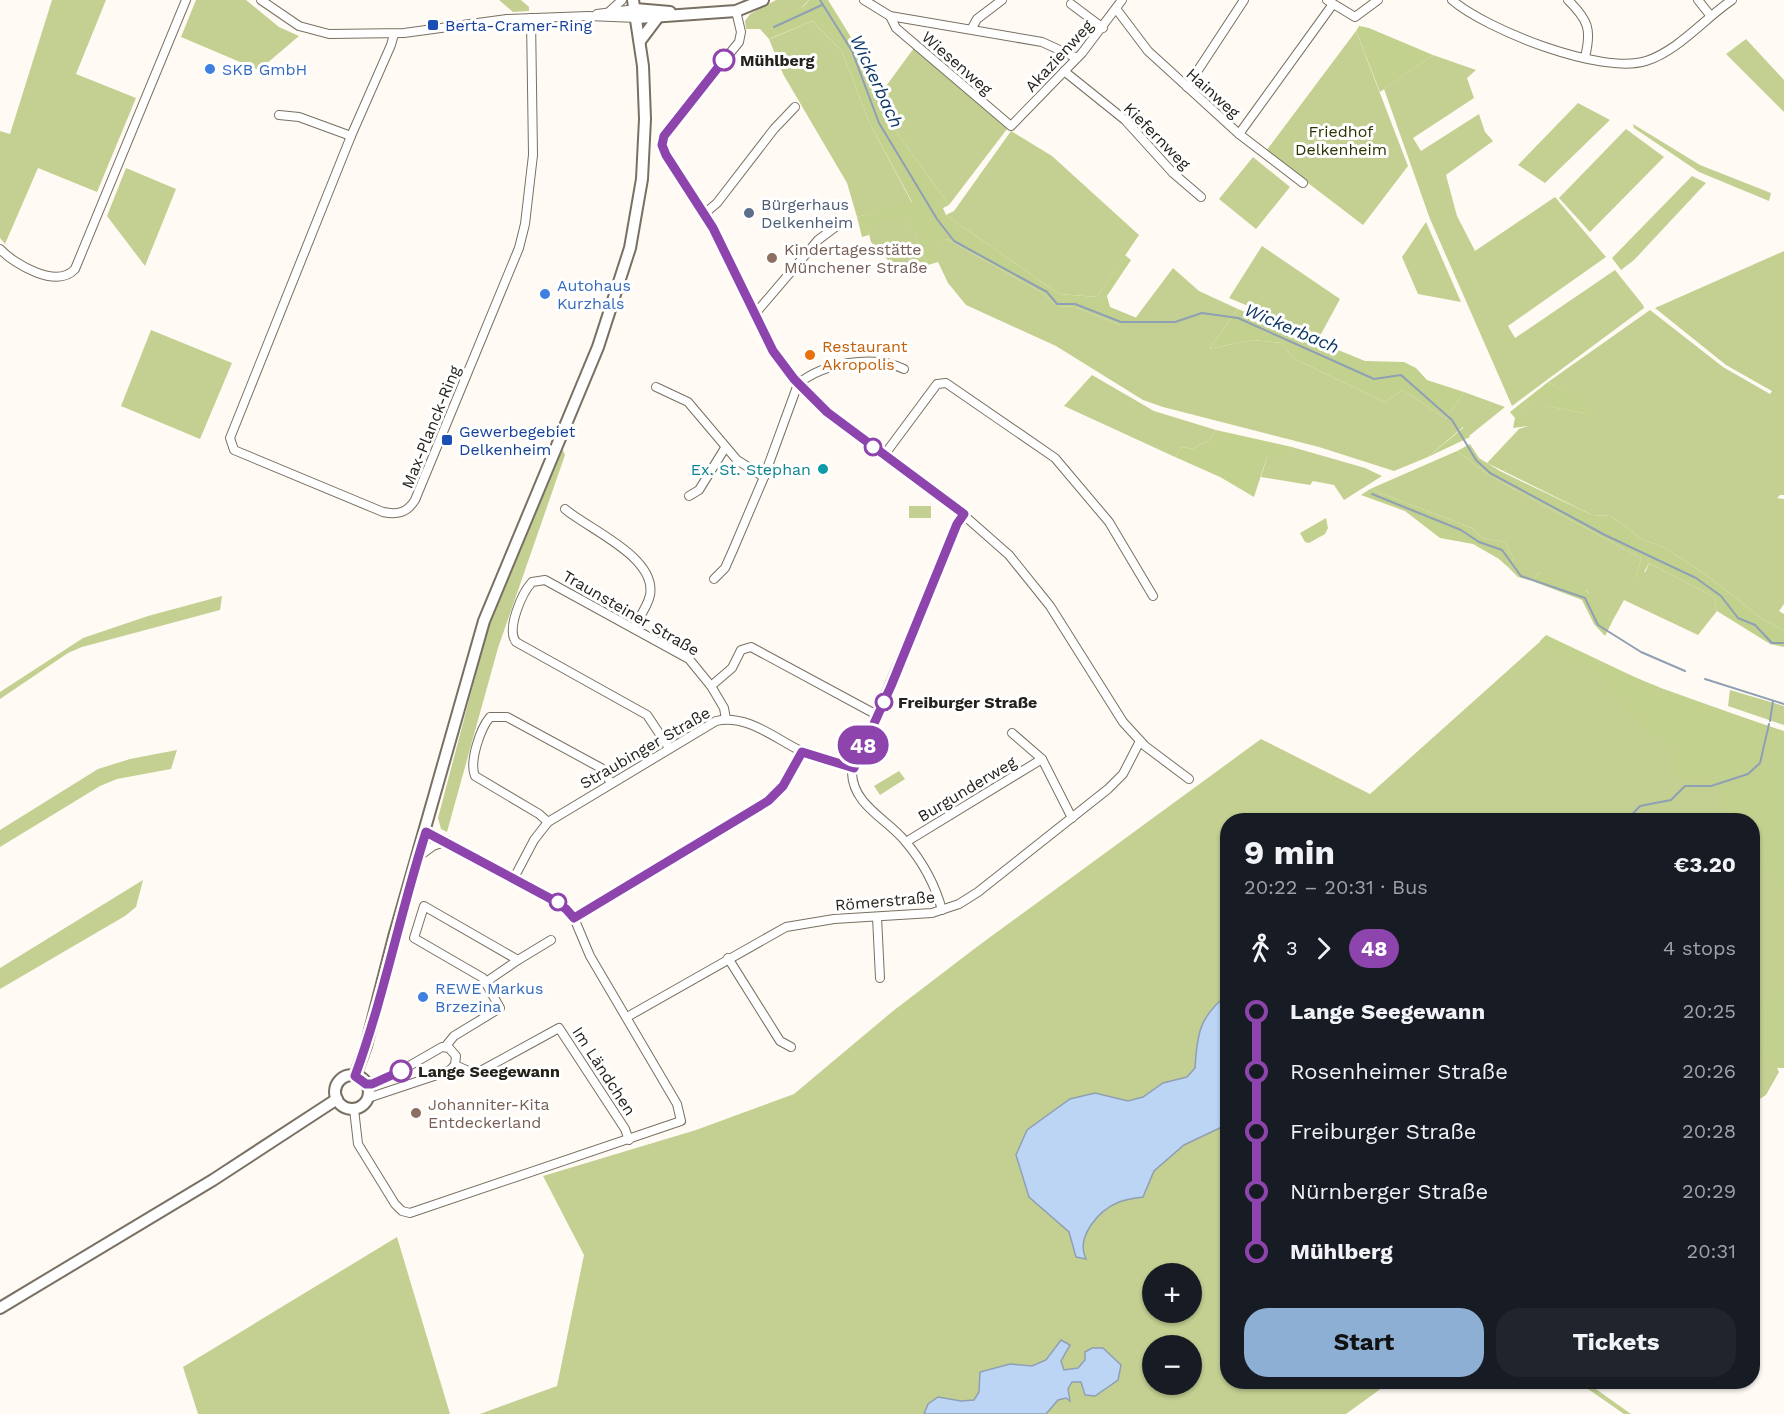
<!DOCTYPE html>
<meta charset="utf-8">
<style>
body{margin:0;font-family:"Work Sans",sans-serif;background:#20242c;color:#f1f3f6;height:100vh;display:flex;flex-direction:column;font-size:22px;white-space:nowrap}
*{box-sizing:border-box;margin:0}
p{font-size:20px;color:#9ea1a6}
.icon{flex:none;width:33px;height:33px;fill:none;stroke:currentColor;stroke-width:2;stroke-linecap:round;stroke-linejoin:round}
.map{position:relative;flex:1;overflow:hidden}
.panel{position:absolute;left:1220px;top:813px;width:540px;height:576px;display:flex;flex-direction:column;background:#171b24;border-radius:24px;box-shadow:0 2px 4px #0004}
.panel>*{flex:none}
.badge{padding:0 12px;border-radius:20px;font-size:21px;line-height:39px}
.tools{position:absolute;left:1142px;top:1263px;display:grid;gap:12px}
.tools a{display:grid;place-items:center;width:60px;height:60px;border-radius:50%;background:#171b24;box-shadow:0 2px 4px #0004;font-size:30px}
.map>.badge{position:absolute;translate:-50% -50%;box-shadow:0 0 0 3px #fff}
.legs{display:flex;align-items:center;gap:9px;height:66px;padding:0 24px;font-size:20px}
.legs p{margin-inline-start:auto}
.overview{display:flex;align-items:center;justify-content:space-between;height:102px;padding:0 24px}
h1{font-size:33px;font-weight:700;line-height:45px}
.primary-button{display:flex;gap:12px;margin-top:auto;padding:12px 24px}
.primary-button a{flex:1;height:69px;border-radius:24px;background:#8eafd4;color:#111;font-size:24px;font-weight:700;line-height:69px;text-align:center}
.primary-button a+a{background:#20242c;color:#f1f3f6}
ul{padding:0 24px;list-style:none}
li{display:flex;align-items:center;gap:21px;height:60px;font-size:22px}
li i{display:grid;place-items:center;width:9px;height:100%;margin:0 8px;background:currentColor}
li i::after{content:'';width:15px;height:15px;margin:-8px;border:4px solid;border-radius:50%;background:#171b24}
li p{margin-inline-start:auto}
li:first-child i{background:linear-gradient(#0000 50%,currentColor 0)}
li:last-child i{background:linear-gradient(currentColor 50%,#0000 0)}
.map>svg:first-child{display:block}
.green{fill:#c3d092;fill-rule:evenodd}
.forest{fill:#c3d18f}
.water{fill:#bcd5f5;stroke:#8f9fb4;stroke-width:1.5}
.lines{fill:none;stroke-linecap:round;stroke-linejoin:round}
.stream{stroke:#8f9fb4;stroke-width:2}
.minor-casing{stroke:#787062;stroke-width:10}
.secondary-casing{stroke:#787062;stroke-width:14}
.minor{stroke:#fff;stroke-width:8}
.secondary{stroke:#fff;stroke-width:10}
.line-1-casing{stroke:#fff;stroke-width:14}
.line-1{stroke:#8e44ad;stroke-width:9}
.transit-dot{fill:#1a4fb4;stroke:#fff;stroke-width:2}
.stop-1-dot{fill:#fff;stroke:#8e44ad;stroke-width:3}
.shop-dot{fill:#3f7fe0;stroke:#fff;stroke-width:2}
.service-dot{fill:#5c6f8a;stroke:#fff;stroke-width:2}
.education-dot{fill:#8d6e63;stroke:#fff;stroke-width:2}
.food-dot{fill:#e8710a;stroke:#fff;stroke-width:2}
.culture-dot{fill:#0f9aa8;stroke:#fff;stroke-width:2}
.labels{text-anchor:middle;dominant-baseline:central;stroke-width:6;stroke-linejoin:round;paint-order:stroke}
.transit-label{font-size:16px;fill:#164399;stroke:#fff;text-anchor:start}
.street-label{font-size:16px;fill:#25221c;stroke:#fff}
.stop-label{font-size:16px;font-weight:bold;fill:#25221c;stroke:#fff;text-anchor:start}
.shop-label{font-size:16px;fill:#366cbe;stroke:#fff;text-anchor:start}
.park-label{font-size:16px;fill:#2e3502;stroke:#fff}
.service-label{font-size:16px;fill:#4e5e75;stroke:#fff;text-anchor:start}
.education-label{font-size:16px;fill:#785e54;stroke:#fff;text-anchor:start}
.food-label{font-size:16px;fill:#c56008;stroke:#fff;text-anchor:start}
.culture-label{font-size:16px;fill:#0d838f;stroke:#fff;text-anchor:end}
.water-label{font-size:18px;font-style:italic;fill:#0b3665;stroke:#fff}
</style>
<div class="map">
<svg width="1784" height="1414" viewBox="0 0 1784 1414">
<rect width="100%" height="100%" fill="#fffbf4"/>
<!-- green -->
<g class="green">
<path d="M52,0h54l-30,74 60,24 -39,94 -59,-24 -33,76 -5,-6v-107l10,3z"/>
<path d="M196,0h50l33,27 20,9 -40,34 -78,-33z"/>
<path d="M499,0h22l8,7v4l-16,1z"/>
<path d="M776,0h33l-39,39 42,-18 30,30 27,71 43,81 -55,14 -10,-34 -64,-109 -14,-35 -9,-10h-14l-1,-8 5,-7z"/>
<path d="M1356,31l52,135 -45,59 -97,-74z"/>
<path d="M1746,39l38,41v32l-58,-58z"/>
<path d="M914,48l93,81 -58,76 -65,-90 -6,-18z"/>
<path d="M1433,55l43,15 -9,8 7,20 -61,40 8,13 58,-37 6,18 8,9 -47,34 11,41 18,35 80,-54 51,60 -98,69 7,12 100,-68 28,35 1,3 -132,98 -82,-187 -46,-130z"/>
<path d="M1578,103l32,17 -65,63 -27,-18z"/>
<path d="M1633,124l67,41 71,28 -2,8 -70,-29 -65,-44z"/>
<path d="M1626,129l38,28 -74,75 -31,-34z"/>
<path d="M1011,131l41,25 87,79 -42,62 -38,-3 -113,-79 8,-4z"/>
<path d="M1253,157l37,30 -34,42 -37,-30z"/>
<path d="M126,168l50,21 -31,77 -38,-50z"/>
<path d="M1692,176l14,7 -72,77 -13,10 -9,-12z"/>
<path d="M905,213l23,52 -26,10 -31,-33 -4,-16z"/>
<path d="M1426,222l35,80 -43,-8 -16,-37z"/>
<path d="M947,239l97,55 13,12 18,1 45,18 11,-1 42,-56 26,23 39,18 -29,40 43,-9 30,3 11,15 91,44 19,-12 43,29 18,-27 41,15 -36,29 -6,-9 -35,30 -34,14 -75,-24 -156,-40 -20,-7 -87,-54 -90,-41 -18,-22 -10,-21v-17z"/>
<path d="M1262,246l78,53 -20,37 -91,-38z"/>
<path d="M1784,251v244h-4l-3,3 7,1v105l-5,7 5,3v17l-23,-13 -49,-39 -47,-31 -23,-9 -31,-23 -19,-1 -105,-52 32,-34 9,-3 -11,-10 4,-8 23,-16 9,8 -6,6 36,7 8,5 -7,-15 -36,-21 102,-72 73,57 47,27 2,-3 -46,-26 -71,-57z"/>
<path d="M151,330l81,33 -32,76 -79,-33z"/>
<path d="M1092,375l62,36 62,19 -8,11 -16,8 -10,-2 -7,10 -111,-51z"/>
<path d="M1292,447l73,21 17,8 -38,24 -10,-15 -21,-4 -3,4 -49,-8 6,-20h22z"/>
<path d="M562,448l3,7 -67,193 -51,184 -6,-3 -3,-11 50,-190 14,-40z"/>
<path d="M1457,451l33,25 151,82 -5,20 10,-7 3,-8 65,34 3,14 -19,24 -74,-35 -11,20 -14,-6 -12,-23 -48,-18 -7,8 -14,-4 -9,-9 5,-9 -9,-17 -23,-4 -10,-10 -102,-39z"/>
<rect x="909" y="506" width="22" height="12"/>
<path d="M222,596l-2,14 -138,37 -14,6 -68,46v-7l83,-54 65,-22z"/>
<path d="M1543,639l118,49 123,44v260l-18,50 13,30 -13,23 -14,9v-284h-525v562h163l-44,32h-866l77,-28 27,-131 -41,-79 153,-46 98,-36 99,-83 85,-65 283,-207 109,55zM1152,1274h39v38h-39zM1152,1346h39v38h-39z"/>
<path d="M1730,690l54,16v19l-56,-19z"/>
<path d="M177,750l-6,19 -54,10 -17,7 -100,61v-17l98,-61 32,-10z"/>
<path d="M899,771l6,8 -25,16 -6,-9z"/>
<path d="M143,880l-7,27 -11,9 -125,73v-21z"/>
<path d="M397,1237l53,177h-252l-15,-47z"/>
<path d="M1578,1382h8l45,32h-7z"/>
</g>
<!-- forest -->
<g class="forest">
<path d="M809,0h19l34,55 22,60 65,90 -6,3 3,7 113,79 38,3 28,-42 6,5 -24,36 3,11 27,11 -6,7h-11l-45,-18 -18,-1 -13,-12 -97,-55 -8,6 -1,17 -10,3 -23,-51 -37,12 1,9 -7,2 -5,-20 55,-15 -43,-80 -27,-71 -30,-30 -43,18c-2,-27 30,-22 40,-39z"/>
<path d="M1359,26l10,2 64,27 -53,37 -24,-61z"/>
<path d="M1238,309l127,52 39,1 12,6 11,12 37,12 -18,27 -43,-29 -19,12 -91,-44 -11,-15 -30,-3 -43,9z"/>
<path d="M1548,382l36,20 11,13 -4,4 -8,-6 -37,-7 6,-6 -8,-7 -23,15 -3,8 11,6 -1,4 -15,2 2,-10 -5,-6z"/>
<path d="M1464,427l6,10 -42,20z"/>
<path d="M1216,430l76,17 -2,10h-23l-13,40 -34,-20 -45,-20 7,-10 10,2 16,-8z"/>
<path d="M1470,444l9,14 21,13 92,44 19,1 31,23 23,9 47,31 49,39 23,13v16l-14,-3 -53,-33 -3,-14 -65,-34 -8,15h-5l5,-20 -151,-82 -33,-25z"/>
<path d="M1370,489l102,39 10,10 23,4 9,17 -5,9 -10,-9 -26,-15 -33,-6 -35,-27 -44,-16z"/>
<path d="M1326,518l2,10 -3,6 -16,9 -4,-1 -5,-9z"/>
<path d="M1539,573c15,4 39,6 49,20 11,14 6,19 25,27l-8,16 -11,-12 -12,-24 -50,-19z"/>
<path d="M1546,635l118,56 120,40v84l-5,18 5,6v51l-32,-35v-35h-20l-10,-16 -1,-13 -12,-8 -24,-3 -11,-8 -4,-20 -8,-14 -13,-5 -57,-65 -52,-27z"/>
<path d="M1784,985v83c-16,2 -18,-17 -32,-21v-36z"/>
</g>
<!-- water -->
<g class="water">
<path d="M1227,995v125l-5,7 -38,18 -30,26 -11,26c-8,1 -17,2 -24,5 -20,8 -44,35 -33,57l-10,-2 -7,-25 -40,-35 -13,-42 11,-25 43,-31 25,-6 33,8 15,-4 20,-14 24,-6 8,-9c2,-33 4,-51 32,-73z"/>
<path d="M1061,1340l9,5 -9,16 3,9 14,-2 7,-8v-8l7,-4h11l18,17 -3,15 -23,16 -10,-1 -4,-13h-9l-4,7 2,12 -4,-3 -8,2 -12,14h-122l4,-10 10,-7 23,4 13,-1 5,-8 1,-20 30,-8 22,2 14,-6z"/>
</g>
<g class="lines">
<!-- stream -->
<g class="stream">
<path d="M820,0l32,51 27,72 58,96 17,22 93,51 10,12h18l46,18h54l27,-9 36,5 136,61 27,-4 51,45 24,40 14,13 115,62 91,43 25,18 17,22 17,7 17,18h12"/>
<path d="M742,2l7,-2"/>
<path d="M774,27l48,-22"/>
<path d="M1372,494l89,36 18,12 23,8 19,26 64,22 13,27 43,27 44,19"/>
<path d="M1705,679l79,25"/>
<path d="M1770,721l3,-20"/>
<path d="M1627,820l13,-14 31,-6 14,-14h26l37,-12 12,-11 9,-39"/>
</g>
<defs>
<g id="minor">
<path d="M261,0l38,26 30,8 75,-1 103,-14 81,-3 49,2"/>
<path d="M864,0l26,16 152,26 35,16"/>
<path d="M1327,0l28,17 23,-17"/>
<path d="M1452,0c35,30 149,75 194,61 32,-10 59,-43 86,-61"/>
<path d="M1568,0c20,20 24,29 17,57"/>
<path d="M1698,0l12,15"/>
<path d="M1071,4l32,24"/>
<path d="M1117,10l31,41 91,83 64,49"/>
<path d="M610,11l12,-11"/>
<path d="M736,11l5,21 -2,10 -69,85 -6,9 -2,9 62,103 49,103 21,28 33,33 115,84 67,59 41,51 73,116 22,24 44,33"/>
<path d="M597,14l38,-5"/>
<path d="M890,16l6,12 115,98 71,-73 40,-53"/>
<path d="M972,28l5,-9 25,-19"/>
<path d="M394,34l-3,11 -40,91 -121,302 4,12 149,62c14,3 24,1 32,-12l104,-252 6,-24 8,-69 -2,-137"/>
<path d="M1064,71l61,49 48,53 28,24"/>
<path d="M1187,87l57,-87"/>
<path d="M279,115l20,2 52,19"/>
<path d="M1239,134l94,-130"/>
<path d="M704,214l13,-11 57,-74 21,-22"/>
<path d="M0,249c15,16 57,40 75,20l111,-269"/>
<path d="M754,315l64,-75 24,-18"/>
<path d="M656,387l32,15 49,58 27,17"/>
<path d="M885,454l52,-70 9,-1 109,75 54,64 44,74"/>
<path d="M689,496l10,-6 26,-42"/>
<path d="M565,509c23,20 92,48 85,86 -2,11 -11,23 -17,33"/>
<path d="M714,579l11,-11 8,-18 31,-73 34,-93c25,-21 76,-30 106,-15"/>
<path d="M711,686l21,-18 9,-18 10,-3 126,68"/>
<path d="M1012,733l30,26 30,59"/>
<path d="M669,748l-22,-33 -131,-73c-10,-13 6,-49 16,-60l13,-2 144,79 22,27 13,22 2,11"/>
<path d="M548,822l-9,-8 -64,-38c-6,-14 5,-47 15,-59h17l94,51 10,15"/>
<path d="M906,842l136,-83"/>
<path d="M418,857l15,-11 14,-5"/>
<path d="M514,878l20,-38 14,-18 168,-101c30,-7 57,16 83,29 17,8 36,14 54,18"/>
<path d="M942,910c-7,-26 -20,-49 -37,-69 -18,-22 -52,-36 -53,-68l105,-249 7,-10"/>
<path d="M877,917l3,61"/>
<path d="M574,918l194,-117 15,-15 19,-34"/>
<path d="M728,958l52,83 11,6"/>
<path d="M486,982l32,-22"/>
<path d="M627,1017l159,-90 48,-8 98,-6 27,-9 19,-12 130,-103 15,-15 17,-33"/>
<path d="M445,1047l9,-11 46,-28 -17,-30 -69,-40 10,-32 94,54 33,-20"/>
<path d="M455,1065l20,9 84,-46 66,101 4,11"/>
<path d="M366,1084l17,-3 59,-34 7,1 7,8 -1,9 -6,6 -81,27"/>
<path d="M354,1109l4,35 37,60 7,7 8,2 271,-92 -4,-17 -87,-148 -16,-38 -8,-9 -13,-9 -127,-68"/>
</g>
<g id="secondary">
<path d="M635,9l35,3"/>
<path d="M637,18l99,-7 27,-11"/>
<path d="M640,41l18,-24"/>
<circle cx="352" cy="1092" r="17"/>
<path d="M355,1076l11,-30 28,-109 90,-316 114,-274 32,-99 12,-69 3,-60 -2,-53 -10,-66"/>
<path d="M0,1308l213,-128 124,-81"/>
</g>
</defs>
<!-- minor casing -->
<use href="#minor" class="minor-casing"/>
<!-- secondary casing -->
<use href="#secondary" class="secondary-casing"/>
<!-- minor -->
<use href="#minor" class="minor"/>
<!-- secondary -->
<use href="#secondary" class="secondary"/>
</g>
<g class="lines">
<defs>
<path id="line-1" d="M401,1071l-29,13h-6l-11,-8c29,-79 45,-163 71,-244l127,68 13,9 8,9 194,-117 15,-15 19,-34 52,16 37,-82 66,-162 7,-10 -137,-102 -33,-33 -21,-28 -60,-123 -47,-73 -4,-10 2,-9 60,-76"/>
</defs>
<!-- line-1 casing -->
<use href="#line-1" class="line-1-casing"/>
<!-- line-1 -->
<use href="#line-1" class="line-1"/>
</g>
<!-- markers -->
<g class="transit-dot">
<rect x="427" y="19" width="12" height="12" rx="3"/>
<rect x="441" y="434" width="12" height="12" rx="3"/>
</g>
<g class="stop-1-dot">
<circle cx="724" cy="60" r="10"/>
<circle cx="873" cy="447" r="8"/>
<circle cx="884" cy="702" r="8"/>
<circle cx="558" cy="902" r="8"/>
<circle cx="401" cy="1071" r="10"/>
</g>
<g class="shop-dot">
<circle cx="210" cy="69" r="6"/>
<circle cx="545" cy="294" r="6"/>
<circle cx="423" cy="997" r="6"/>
</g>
<circle class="service-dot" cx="749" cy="213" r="6"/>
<g class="education-dot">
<circle cx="772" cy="258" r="6"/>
<circle cx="416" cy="1113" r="6"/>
</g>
<circle class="food-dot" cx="810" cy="355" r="6"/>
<circle class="culture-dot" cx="823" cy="469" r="6"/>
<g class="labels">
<!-- transit labels -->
<g class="transit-label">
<text x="445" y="25">Berta-Cramer-Ring</text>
<text x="459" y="431">Gewerbegebiet<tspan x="459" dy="18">Delkenheim</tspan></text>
</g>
<!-- street labels -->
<g class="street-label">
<text transform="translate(1059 56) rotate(-47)">Akazienweg</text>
<text transform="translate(957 63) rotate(41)">Wiesenweg</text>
<text transform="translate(1213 93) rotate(42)">Hainweg</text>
<text transform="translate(1157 136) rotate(45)">Kiefernweg</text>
<text transform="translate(431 427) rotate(-68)">Max-Planck-Ring</text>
<text transform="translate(631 613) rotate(30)">Traunsteiner Straße</text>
<text transform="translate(645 748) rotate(-30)">Straubinger Straße</text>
<text transform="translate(967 789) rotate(-31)">Burgunderweg</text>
<text transform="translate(885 901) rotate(-5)">Römerstraße</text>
<text transform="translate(604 1071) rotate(57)">Im Ländchen</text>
</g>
<!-- stop labels -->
<g class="stop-label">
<text x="740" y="60">Mühlberg</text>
<text x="898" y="702">Freiburger Straße</text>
<text x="418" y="1071">Lange Seegewann</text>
</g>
<!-- shop labels -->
<g class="shop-label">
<text x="222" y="69">SKB GmbH</text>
<text x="557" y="285">Autohaus<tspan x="557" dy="18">Kurzhals</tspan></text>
<text x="435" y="988">REWE Markus<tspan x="435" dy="18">Brzezina</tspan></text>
</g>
<!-- park labels -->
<g class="park-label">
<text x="1341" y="131">Friedhof<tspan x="1341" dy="18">Delkenheim</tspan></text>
</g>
<!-- service labels -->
<g class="service-label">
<text x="761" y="204">Bürgerhaus<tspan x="761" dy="18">Delkenheim</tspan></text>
</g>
<!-- education labels -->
<g class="education-label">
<text x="784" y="249">Kindertagesstätte<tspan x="784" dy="18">Münchener Straße</tspan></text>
<text x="428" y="1104">Johanniter-Kita<tspan x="428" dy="18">Entdeckerland</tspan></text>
</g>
<!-- food labels -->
<g class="food-label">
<text x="822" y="346">Restaurant<tspan x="822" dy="18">Akropolis</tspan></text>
</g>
<!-- culture labels -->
<g class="culture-label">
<text x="811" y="469">Ex. St. Stephan</text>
</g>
<!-- water labels -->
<g class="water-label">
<text transform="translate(877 81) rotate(65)">Wickerbach</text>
<text transform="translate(1292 328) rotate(23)">Wickerbach</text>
</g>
</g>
</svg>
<div class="tools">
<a>+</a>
<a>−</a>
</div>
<b class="badge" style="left:863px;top:745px;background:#8e44ad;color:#fff">48</b>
<section class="panel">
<div class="overview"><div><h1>9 min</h1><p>20:22 – 20:31 · Bus</p></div><b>€3.20</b></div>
<div class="legs"><svg class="icon" aria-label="walk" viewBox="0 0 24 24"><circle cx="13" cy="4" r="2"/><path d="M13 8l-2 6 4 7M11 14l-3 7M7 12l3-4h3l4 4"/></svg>3<svg class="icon" aria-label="forward" viewBox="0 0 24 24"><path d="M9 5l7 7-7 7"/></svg><b class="badge" style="background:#8e44ad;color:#fff">48</b><p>4 stops</p></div>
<ul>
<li><i style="color:#8e44ad"></i><b>Lange Seegewann</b><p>20:25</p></li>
<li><i style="color:#8e44ad"></i><span>Rosenheimer Straße</span><p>20:26</p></li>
<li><i style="color:#8e44ad"></i><span>Freiburger Straße</span><p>20:28</p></li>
<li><i style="color:#8e44ad"></i><span>Nürnberger Straße</span><p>20:29</p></li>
<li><i style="color:#8e44ad"></i><b>Mühlberg</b><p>20:31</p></li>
</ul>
<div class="primary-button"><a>Start</a><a>Tickets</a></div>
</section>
</div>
